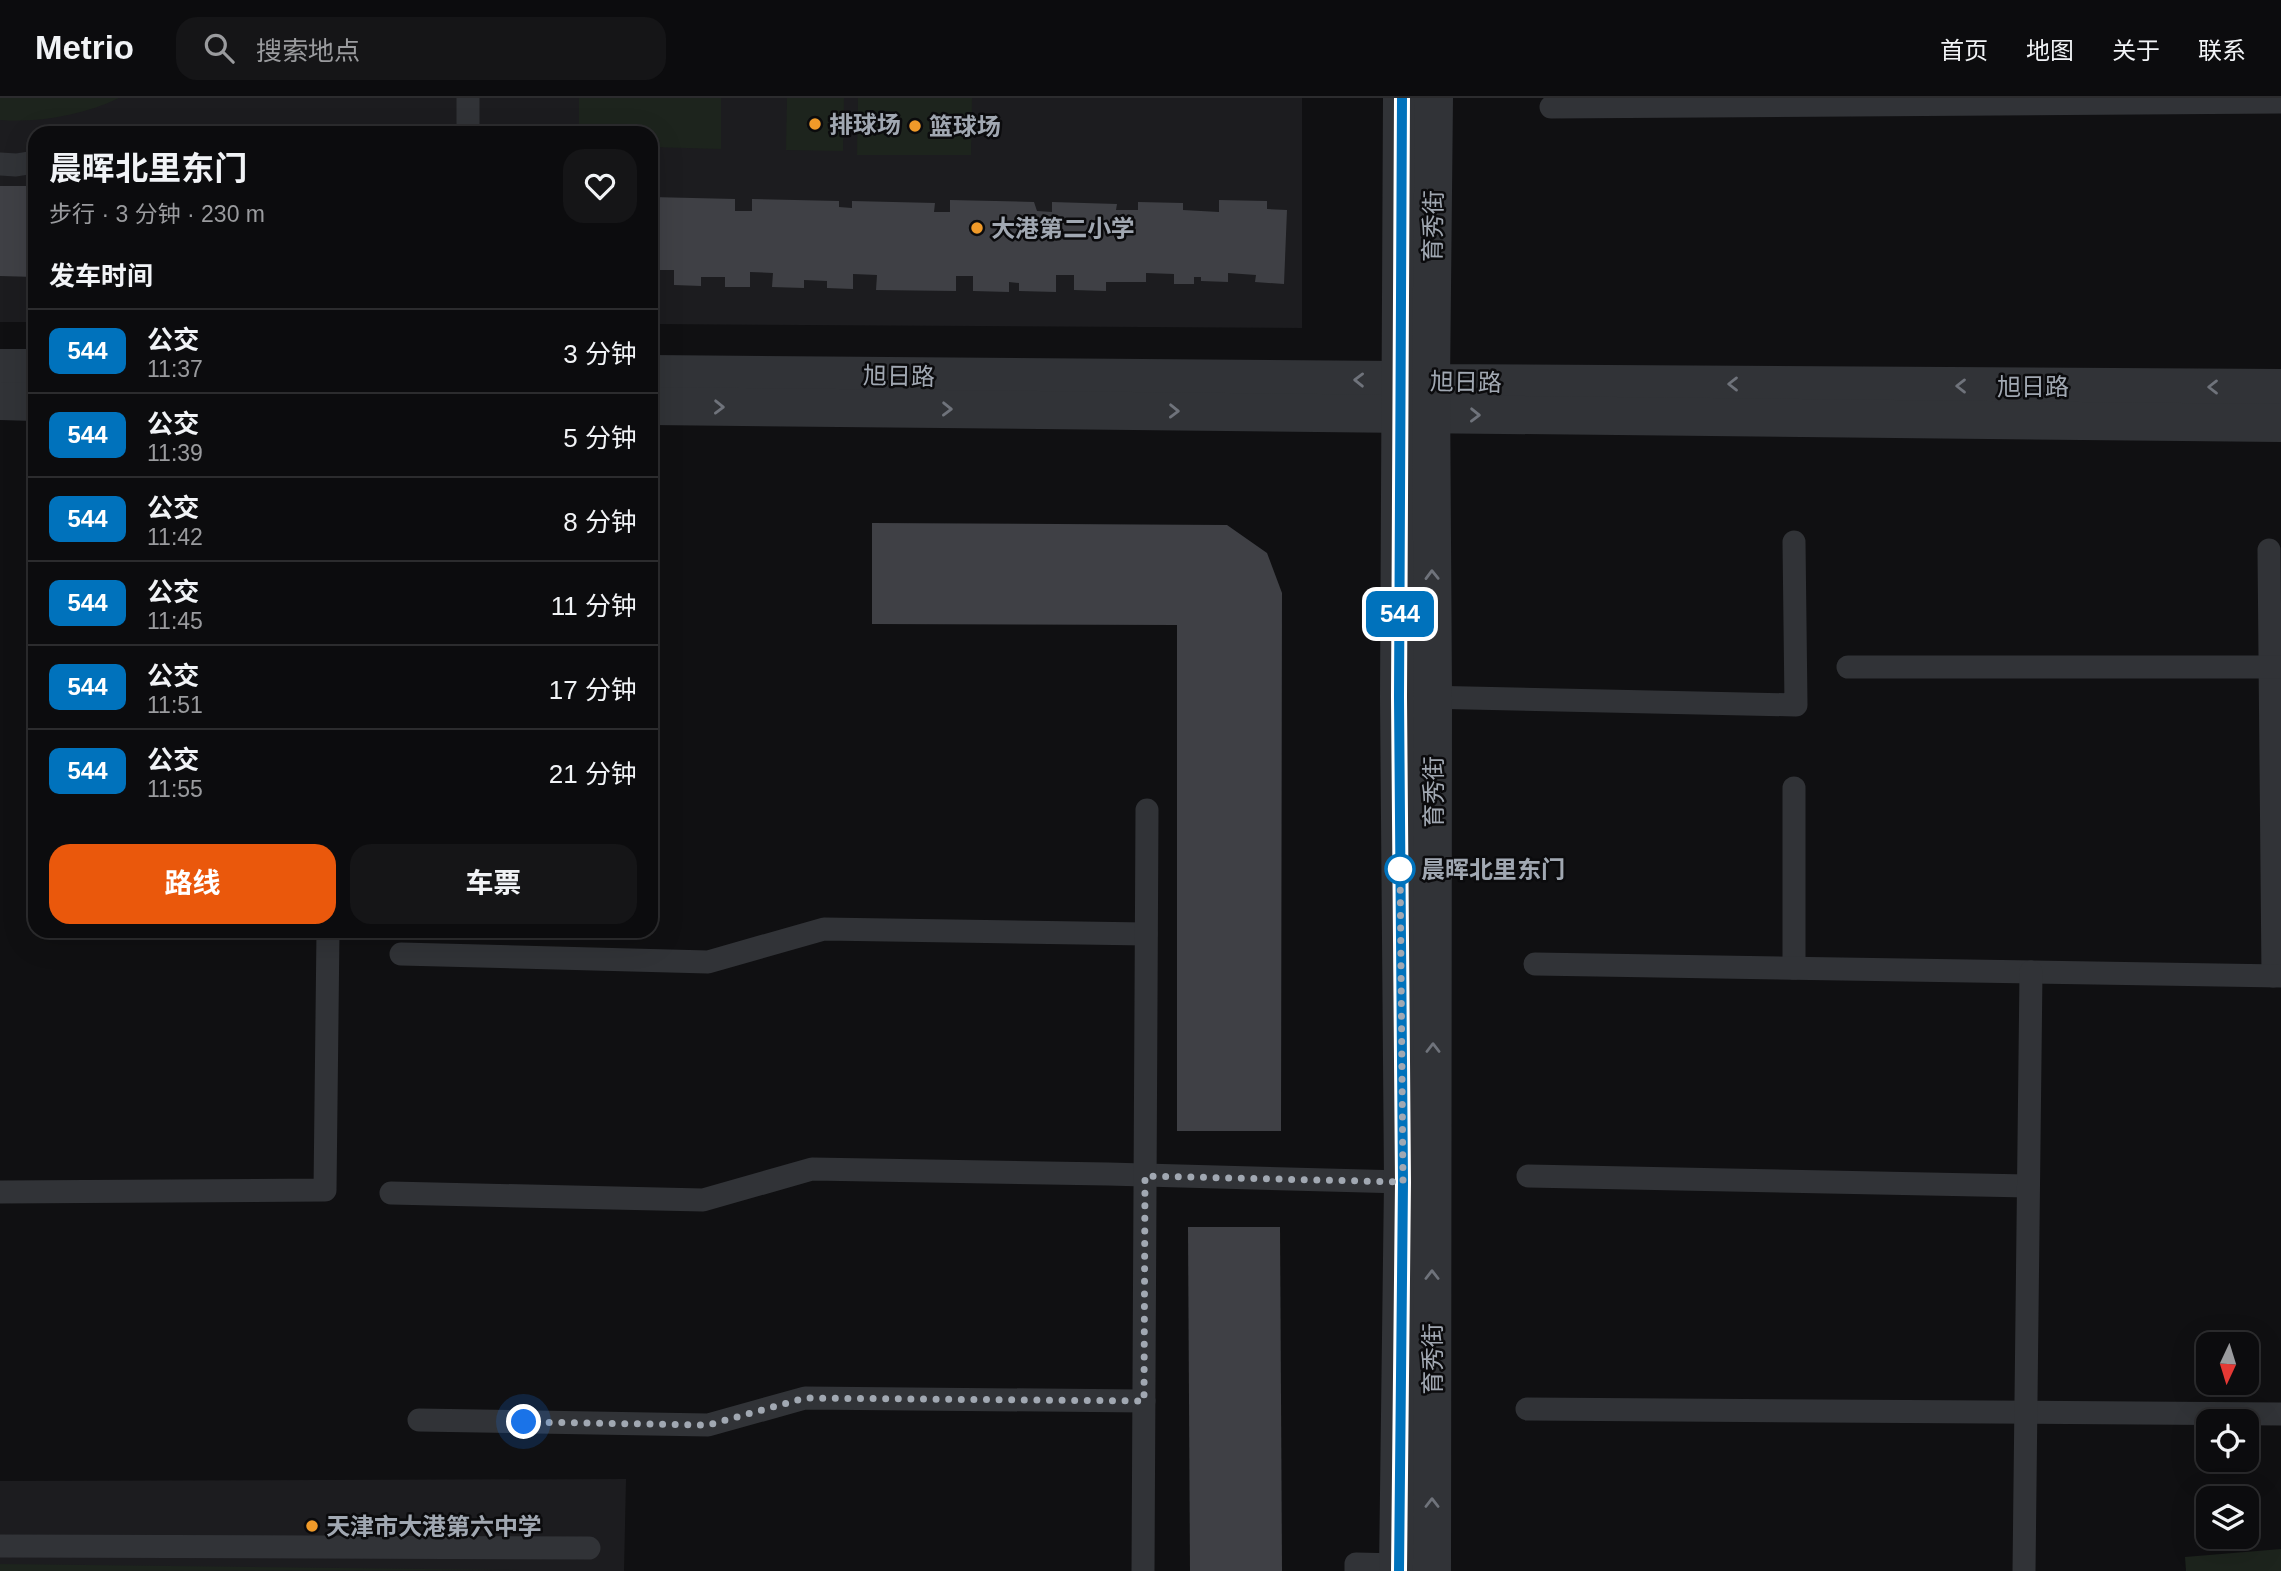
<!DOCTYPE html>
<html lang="zh">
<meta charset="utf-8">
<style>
body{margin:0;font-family:Arial,"Noto Sans SC",sans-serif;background:#151517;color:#f1f3f6;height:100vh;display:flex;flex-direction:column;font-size:26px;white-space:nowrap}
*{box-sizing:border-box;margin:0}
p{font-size:23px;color:#9a9b9e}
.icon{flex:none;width:38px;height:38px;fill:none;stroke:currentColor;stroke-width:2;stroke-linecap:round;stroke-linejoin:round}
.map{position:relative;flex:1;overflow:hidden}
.panel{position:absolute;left:28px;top:28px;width:630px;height:812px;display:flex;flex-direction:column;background:#0c0c0e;border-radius:21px;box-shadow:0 7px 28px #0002,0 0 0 2px #2c2c2e}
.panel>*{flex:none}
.badge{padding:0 14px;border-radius:10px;font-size:24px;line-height:46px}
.needle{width:46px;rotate:184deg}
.buttons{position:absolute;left:2196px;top:1234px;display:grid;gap:14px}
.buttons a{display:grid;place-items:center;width:63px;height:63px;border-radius:14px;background:#0c0c0e;box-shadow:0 7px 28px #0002,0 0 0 2px #2c2c2e;font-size:35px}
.you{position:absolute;width:35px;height:35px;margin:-18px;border:5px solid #fff;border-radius:50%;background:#1a73e8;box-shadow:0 0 0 10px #1a73e833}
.map>.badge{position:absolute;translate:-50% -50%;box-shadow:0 0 0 4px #fff}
h2{padding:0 21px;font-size:26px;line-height:63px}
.round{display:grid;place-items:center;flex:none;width:74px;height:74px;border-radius:21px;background:#151517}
.summary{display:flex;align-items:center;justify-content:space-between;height:119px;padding:0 21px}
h1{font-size:33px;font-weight:700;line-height:52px}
.cta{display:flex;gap:14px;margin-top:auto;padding:14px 21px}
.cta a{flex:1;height:80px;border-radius:21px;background:#ea580c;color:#fff;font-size:28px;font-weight:700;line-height:80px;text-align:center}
.cta a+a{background:#151517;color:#f1f3f6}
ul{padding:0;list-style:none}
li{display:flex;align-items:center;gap:21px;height:84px;padding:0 21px;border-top:2px solid #2c2c2e}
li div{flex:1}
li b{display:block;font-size:26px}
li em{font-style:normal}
li .badge{min-width:77px;font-weight:700;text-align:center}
header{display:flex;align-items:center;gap:42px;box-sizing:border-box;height:98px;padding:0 35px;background:#0c0c0e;border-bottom:2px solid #2c2c2e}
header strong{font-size:33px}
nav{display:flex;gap:38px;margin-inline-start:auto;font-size:24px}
.search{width:490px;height:63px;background:#151517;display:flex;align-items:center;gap:18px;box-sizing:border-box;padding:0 24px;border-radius:21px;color:#9a9b9e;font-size:26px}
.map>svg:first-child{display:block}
.built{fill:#1c1c1f}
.green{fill:#1d241d}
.building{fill:#3f4045}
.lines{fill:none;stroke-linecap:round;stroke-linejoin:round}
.service{stroke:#313337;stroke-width:23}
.minor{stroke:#313337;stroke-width:38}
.tertiary{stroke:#313337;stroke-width:38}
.oneway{stroke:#6f737b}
.line-casing{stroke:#fff;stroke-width:16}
.line{stroke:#0072bc;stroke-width:10}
.walk{stroke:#a1a8b2;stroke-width:7;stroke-dasharray:0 12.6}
.poi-dot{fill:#f09a29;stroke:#0b0b0d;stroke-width:2.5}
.stop-dot{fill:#fff;stroke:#0072bc;stroke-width:3.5}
.labels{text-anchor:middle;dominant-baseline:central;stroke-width:5;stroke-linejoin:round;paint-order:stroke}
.poi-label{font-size:24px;font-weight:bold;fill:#a1a8b2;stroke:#0b0b0d;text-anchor:start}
.street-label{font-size:24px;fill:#a1a8b2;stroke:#0b0b0d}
.stop-label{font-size:24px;font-weight:bold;fill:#a1a8b2;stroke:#0b0b0d;text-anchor:start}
</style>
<header>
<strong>Metrio</strong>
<div class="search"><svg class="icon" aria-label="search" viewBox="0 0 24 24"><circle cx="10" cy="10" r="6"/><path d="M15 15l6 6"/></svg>搜索地点</div>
<nav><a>首页</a><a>地图</a><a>关于</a><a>联系</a></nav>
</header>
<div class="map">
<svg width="2281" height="1473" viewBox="0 0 2281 1473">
<rect width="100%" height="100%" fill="#101012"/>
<!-- built -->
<g class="built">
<path d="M0,0h1302v230l-651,-4v-191h-616v189h-35z"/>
<path d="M626,1381l-2,92h-624v-90z"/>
</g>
<!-- green -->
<g class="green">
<path d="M0,0h119c-35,17 -80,25 -119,22z"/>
<path d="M579,0h142v51l-70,-2v-14h-72z"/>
<path d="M787,0h57l-1,53 -57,-1z"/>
<path d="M858,0h114l-1,57h-114z"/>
<path d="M2281,1451v22h-95l-1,-14z"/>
<path d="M0,1466l519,6 -519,1z"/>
</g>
<!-- building -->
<g class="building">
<path d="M0,88h35v91l-35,-1z"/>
<path d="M651,99l84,2v12h17v-12l87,2v6l13,1v-7l83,2 -1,9h16v-12l84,2 3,9 15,1v-10l65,2 -1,6h22v-8l45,1v7l36,2v-12l48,1v8l20,1 -3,74 -29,-2 1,-7 -28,-2v9l-27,-1v-4h-7v7h-20v-10l-28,-1v9h-40v9l-32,-1v-15h-18v17l-37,-1v-8l-10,-1v10l-36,-1v-15h-17v15l-80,-1 1,-15 -24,-1v15l-26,-1v-7l-23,-1v8l-32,-1 1,-14 -23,-1v15h-25v-10h-24v9l-27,-1v-15h-23z"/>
<path d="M872,425l355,2 40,28 15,40 -1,538h-104v-506l-305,-1z"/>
<path d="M1188,1129h92l2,344h-92z"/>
</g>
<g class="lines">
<!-- service -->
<g class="service">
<path d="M1551,9l730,-5"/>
<path d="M468,35v-35"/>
<path d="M0,66l16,1 19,-3"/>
<path d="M2269,452l4,426"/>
<path d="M1848,569h433"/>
<path d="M1423,599l373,8 -2,-163"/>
<path d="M1794,690v180"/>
<path d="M401,856l307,8 116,-33 322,5"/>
<path d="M1535,866l746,12"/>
<path d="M1528,1078l500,10"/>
<path d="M0,1094l325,-2 3,-259"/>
<path d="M391,1095l312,7 109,-31 296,5 295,8"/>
<path d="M1527,1311l754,5"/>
<path d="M419,1322l289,5 97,-27 339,3"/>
<path d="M0,1448l589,2"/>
<path d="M1143,1473l4,-761"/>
<path d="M1356,1473v-7l43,1"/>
<path d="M2024,1473l7,-599"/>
</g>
<!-- minor -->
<g class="minor">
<path d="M0,270h35"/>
<path d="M651,276l749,6 31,3 850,5"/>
<path d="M0,303l35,1"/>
<path d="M651,308l1630,17"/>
</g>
<!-- tertiary -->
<g class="tertiary">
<path d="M1398,1473l5,-389 -4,-485 3,-599"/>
<path d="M1432,1473l1,-874 -2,-314 3,-285"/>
</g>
</g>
<!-- one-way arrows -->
<defs><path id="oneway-chevron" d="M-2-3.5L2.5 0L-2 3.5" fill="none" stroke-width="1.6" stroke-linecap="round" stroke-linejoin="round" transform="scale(1.75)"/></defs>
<g class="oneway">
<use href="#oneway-chevron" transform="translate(1359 282) rotate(-179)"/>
<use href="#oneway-chevron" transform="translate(1733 286) rotate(-180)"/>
<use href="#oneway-chevron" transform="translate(1961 288) rotate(-180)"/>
<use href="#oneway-chevron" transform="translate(2213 289) rotate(-180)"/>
<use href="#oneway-chevron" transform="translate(719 309) rotate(1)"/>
<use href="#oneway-chevron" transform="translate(947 311) rotate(1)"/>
<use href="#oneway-chevron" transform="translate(1174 313) rotate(1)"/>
<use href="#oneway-chevron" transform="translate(1475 317) rotate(1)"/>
<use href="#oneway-chevron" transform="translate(1432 477) rotate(-91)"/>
<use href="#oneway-chevron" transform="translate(1433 950) rotate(-90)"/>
<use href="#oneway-chevron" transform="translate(1432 1177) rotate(-90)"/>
<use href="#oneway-chevron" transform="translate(1432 1405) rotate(-90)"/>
</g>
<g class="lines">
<defs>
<path id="line" d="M1399,1473l4,-389 -4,-485 3,-599"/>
</defs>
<!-- line casing -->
<use href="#line" class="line-casing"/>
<!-- line -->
<use href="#line" class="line"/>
<!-- walk -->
<path class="walk" d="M524,1324l184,3 97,-27 339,3 1,-225 258,6 -3,-323v10"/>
</g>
<!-- markers -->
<g class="poi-dot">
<circle cx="815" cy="26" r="7"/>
<circle cx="915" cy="28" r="7"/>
<circle cx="977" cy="130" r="7"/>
<circle cx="312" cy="1428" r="7"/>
</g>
<circle class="stop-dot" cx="1400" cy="771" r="14"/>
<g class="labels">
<!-- poi labels -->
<g class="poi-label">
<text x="829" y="26">排球场</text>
<text x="929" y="28">篮球场</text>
<text x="991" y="130">大港第二小学</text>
<text x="326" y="1428">天津市大港第六中学</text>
</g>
<!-- street labels -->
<g class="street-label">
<text transform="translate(1433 128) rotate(-89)">育秀街</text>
<text transform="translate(899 278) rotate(1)">旭日路</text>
<text transform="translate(1466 284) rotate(1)">旭日路</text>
<text x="2033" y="288">旭日路</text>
<text transform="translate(1433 694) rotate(-90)">育秀街</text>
<text transform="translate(1432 1261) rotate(-90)">育秀街</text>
</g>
<!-- stop labels -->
<g class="stop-label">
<text x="1421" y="771">晨晖北里东门</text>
</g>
</g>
</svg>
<div class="buttons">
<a><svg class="needle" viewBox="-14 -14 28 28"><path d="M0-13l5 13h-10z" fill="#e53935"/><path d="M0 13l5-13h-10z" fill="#9a9b9e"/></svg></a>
<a><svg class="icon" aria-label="locate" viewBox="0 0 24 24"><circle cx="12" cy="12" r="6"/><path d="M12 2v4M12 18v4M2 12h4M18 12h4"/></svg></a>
<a><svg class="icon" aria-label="layers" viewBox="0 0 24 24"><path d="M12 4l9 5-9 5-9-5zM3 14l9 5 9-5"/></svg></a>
</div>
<div class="you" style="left:524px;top:1324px"></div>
<b class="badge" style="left:1400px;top:516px;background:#0072bc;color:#fff">544</b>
<section class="panel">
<div class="summary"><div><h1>晨晖北里东门</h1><p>步行 · 3 分钟 · 230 m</p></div><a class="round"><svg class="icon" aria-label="heart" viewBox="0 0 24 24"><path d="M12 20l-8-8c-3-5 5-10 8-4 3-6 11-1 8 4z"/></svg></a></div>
<h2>发车时间</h2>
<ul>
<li><span class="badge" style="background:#0072bc;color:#fff">544</span><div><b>公交</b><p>11:37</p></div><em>3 分钟</em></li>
<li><span class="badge" style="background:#0072bc;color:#fff">544</span><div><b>公交</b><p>11:39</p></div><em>5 分钟</em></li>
<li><span class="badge" style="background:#0072bc;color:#fff">544</span><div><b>公交</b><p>11:42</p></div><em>8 分钟</em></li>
<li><span class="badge" style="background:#0072bc;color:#fff">544</span><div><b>公交</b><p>11:45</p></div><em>11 分钟</em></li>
<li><span class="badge" style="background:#0072bc;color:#fff">544</span><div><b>公交</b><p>11:51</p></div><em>17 分钟</em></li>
<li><span class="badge" style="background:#0072bc;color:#fff">544</span><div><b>公交</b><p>11:55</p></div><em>21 分钟</em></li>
</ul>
<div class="cta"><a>路线</a><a>车票</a></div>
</section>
</div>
